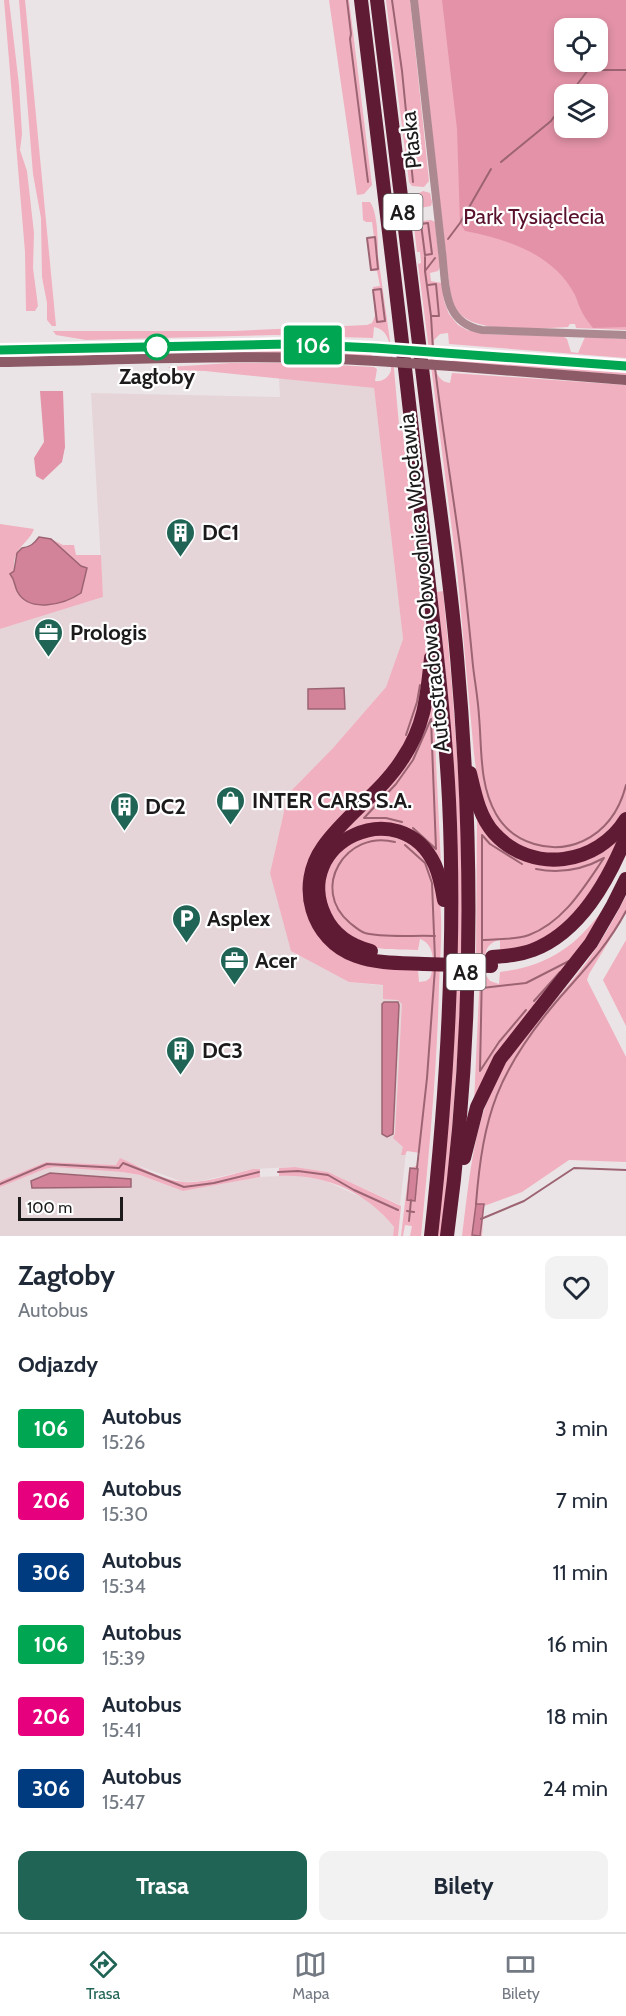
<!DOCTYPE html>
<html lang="pl">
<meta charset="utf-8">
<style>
body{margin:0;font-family:Cabin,sans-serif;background:#f2f2f3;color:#1f2937;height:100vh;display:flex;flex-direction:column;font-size:22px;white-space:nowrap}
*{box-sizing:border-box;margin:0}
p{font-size:20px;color:#747a83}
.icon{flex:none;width:33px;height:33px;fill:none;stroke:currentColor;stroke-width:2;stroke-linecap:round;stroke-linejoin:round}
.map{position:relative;height:1236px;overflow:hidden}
.sheet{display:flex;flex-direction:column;background:#fff;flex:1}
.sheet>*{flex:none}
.badge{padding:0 12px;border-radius:4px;font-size:21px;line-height:39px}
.tools{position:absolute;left:554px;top:18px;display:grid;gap:12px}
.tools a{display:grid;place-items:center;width:54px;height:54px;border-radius:12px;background:#fff;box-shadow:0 3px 9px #0003;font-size:30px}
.scale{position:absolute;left:18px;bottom:15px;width:105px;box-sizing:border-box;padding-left:6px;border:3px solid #1c1a1a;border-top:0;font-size:16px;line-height:21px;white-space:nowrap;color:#1c1a1a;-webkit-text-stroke:4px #fff;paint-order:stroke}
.map>.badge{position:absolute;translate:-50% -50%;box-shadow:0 0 0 3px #fff}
h2{padding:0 18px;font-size:22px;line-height:54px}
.round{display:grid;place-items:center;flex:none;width:63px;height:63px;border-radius:12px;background:#f2f2f3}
.summary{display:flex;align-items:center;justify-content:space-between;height:102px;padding:0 18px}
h1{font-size:28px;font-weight:700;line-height:45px}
.action{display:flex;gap:12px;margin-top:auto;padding:12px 18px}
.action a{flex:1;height:69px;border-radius:12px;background:#206455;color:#fff;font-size:24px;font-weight:700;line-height:69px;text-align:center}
.action a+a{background:#f2f2f3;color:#1f2937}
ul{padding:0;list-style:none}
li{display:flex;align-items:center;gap:18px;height:72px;padding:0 18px}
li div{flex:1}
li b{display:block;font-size:22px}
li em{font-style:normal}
li .badge{min-width:66px;font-weight:700;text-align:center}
.tab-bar{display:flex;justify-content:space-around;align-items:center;height:84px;border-top:2px solid #e0e1e3;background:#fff;font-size:16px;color:#747a83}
.tab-bar a{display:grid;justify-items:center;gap:3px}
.tab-bar .current{color:#206455}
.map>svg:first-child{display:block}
.built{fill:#e5d5d9}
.green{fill:#f0b0c0;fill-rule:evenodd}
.forest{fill:#e392a7;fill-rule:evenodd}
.water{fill:#d38399;stroke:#9c6473;stroke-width:1.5}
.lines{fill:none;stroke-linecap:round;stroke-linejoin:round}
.stream{stroke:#9c6473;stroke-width:2}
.minor{stroke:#ac8891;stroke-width:8}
.secondary{stroke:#8d5a68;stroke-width:10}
.motorway{stroke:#601b34;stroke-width:14}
.secondary-bridge{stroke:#8d5a68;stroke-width:10}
.motorway-bridge{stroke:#601b34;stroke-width:14}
.line-casing{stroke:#fff;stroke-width:14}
.line{stroke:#00a651;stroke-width:9}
.stop-dot{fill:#fff;stroke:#00a651;stroke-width:3}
.labels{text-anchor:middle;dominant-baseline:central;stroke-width:4.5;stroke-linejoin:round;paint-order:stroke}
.shield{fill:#fff;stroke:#605f5f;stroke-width:1.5}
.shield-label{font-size:21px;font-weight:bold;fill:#1c1a1a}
.street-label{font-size:22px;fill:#1c1a1a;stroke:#fff}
.park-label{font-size:22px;fill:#58102c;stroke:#fff}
.stop-label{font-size:22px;font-weight:bold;fill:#1c1a1a;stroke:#fff}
.poi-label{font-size:22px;font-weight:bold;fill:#1c1a1a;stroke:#fff;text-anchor:start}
</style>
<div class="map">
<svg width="626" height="1236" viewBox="0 0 626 1236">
<rect width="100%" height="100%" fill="#ebe4e6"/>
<!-- built -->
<g class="built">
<path d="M279,378l95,10 29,251 -17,48 -53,61 -45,46 -18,79 79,109 67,7 -10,164 -6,52 -72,-33 -33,-5 -42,2 -52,12 -18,1 -63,-23 -3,6 -71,-3 -46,19v-552l103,-32 -12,-204 189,4z"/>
<path d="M54,1167l68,5 18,3 43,16 77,-14 39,-2 27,6 39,18 10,7 19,21 -1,9h-393v-49l45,-18z"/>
</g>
<!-- green -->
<g class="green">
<path d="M4,0h5l10,85 3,49 -2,16 7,21 7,62 -1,35 5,38 -3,5h-9l-1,-59z"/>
<path d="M19,0h6l31,326h-4l-5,-6v-17l-5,-26 -1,-59 -8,-44z"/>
<path d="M329,0h20l23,185 -8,9 -7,1z"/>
<path d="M386,0h24l19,181 -5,6 -12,-1 -3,-4z"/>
<path d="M417,0h209v330l-50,-2 -1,-4h-5l-2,3c-26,1 -96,8 -111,-17 -7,-10 -7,-24 -9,-35zM564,28h33v34h-33zM564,94h33v34h-33z"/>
<path d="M423,191l7,2 2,9 -1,4 -11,2 2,13 9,-1 4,2 5,45 -2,4 -8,2 1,8 11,2 2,18 5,13 9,11 9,5 16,4 80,2 4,3 4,13 7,1 7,-16 41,2v19l-177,-14 -1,-11 -8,1 -6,6c1,15 -3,41 16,43l2,-10 174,12v427l-17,22 -32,19h-43l-22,-11 -22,-22 -12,-36 -4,-30 -17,-185 -39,-305 3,-1 -1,-11h-3l-6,-51 2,-5z"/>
<path d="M362,202h8c8,11 8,40 8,54l16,113 5,56h3c5,48 11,96 16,144 7,59 18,119 -11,174 -18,33 -48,60 -74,86h-3c-8,11 -17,22 -22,35 -15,38 8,84 47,97 21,7 42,5 63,9l1,12 7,-1 4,-3c5,-13 5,-34 -10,-39l-2,11c-16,-1 -35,1 -52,-5 -69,-24 -46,-123 23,-111 14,3 26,9 35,20 7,10 11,21 14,33 6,32 2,68 1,100 -2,83 -10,166 -18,249h-11l2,-10 -7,-1 -2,11h-2l8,-67 9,-4 2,-12 -13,-2 -2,4h-4l2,-8 -10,-9 2,-4 7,-130 -4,-4 -15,-1v-14l-34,-3 -58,-31 -21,-78 18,-79 45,-46 53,-61 17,-48 -29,-251 -169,-17 -31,-1 -6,-3 63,-4h66l77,4 3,2 -2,12c7,1 13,-3 16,-10 0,-15 2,-41 -17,-44l-1,11 -98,-3 -189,5 -30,-5 -3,-4h181l133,-6 5,-2 3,-7 -2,-29 7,-1 -3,-15h-6v-1l-4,-32 7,-1 -2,-15h-6l-3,-2zM410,1168l8,1 -4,32 -7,-1z"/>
<path d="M273,348l99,4v4l-339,2 -1,-4z"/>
<path d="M453,358l173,13v4l-173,-13z"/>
<path d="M0,524l34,5c-4,11 -12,14 -17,24 -6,10 -2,27 0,38l64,-25 -30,-27 12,6h11l2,10h25l2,42 -103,32z"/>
<path d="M443,591c12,119 22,239 19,359 -2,96 -11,191 -20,286h-5l8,-81 3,-456 -11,-107z"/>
<path d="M433,700l8,164c-54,-88 -155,-12 -117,56 7,14 19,24 33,30 19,7 40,7 59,8v3c-20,-1 -40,-1 -59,-8 -49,-18 -55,-72 -26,-110 6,-9 12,-11 19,-18 19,-20 39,-39 55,-62 14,-19 20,-41 28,-63z"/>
<path d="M477,816l60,47 83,-27 -14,33 -34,49 -34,26 -38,7v-11c-17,3 -16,19 -15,34l5,7 9,3 1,-12c47,-6 74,-24 102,-61l-7,19 -121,173 6,-132 -4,-1z"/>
<path d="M626,896v17l-37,61 -2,6 39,77v105l-57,-2 -47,32 -38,14 -2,30h-20c8,-60 11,-119 43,-172 23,-37 55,-67 81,-101 15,-21 28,-44 40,-67z"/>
<path d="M626,940v86l-23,-46z"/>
<path d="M120,1158c19,8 42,22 63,24 22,2 48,-8 70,-13h7v8l-77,14 -43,-16 -18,-3 -68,-5 -9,2 -45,18v-6l46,-19 70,3z"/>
<path d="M295,1167l33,5 73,34 -3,30h-5l1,-9c-29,-36 -69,-53 -115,-51v-8z"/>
</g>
<!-- forest -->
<g class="forest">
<path d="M442,0h184v327l-33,1c-5,-6 -10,-13 -13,-20 -2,-4 -3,-9 -5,-13 -21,-41 -68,-56 -110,-64l-5,-8 -3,-94zM564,28h33v34h-33zM564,94h33v34h-33z"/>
<path d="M40,391h23l2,56 -3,15 -19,18 -7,-4 -2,-18 10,-16z"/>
</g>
<!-- water -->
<g class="water">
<path d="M39,537l12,2 30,27 6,2 -6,25c-16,11 -52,21 -64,-2 -3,-7 -2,-11 -7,-17l4,-3 3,-18 5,-5c8,-1 12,-4 17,-11z"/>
<path d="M344,688l1,21h-37v-20z"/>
<path d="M384,1002h14l1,3 -6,129 -6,3 -5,-3v-130z"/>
<path d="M410,1168l8,1 -3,32 -8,-1z"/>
<path d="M50,1173l81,6v8l-99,1 -1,-7z"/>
<path d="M476,1204h8l-4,32 -8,-1z"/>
</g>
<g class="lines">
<!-- stream -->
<g class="stream">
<path d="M347,0l4,34 -1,5 18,143"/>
<path d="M392,0l10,71 11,111"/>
<path d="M570,94l18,-24h38"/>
<path d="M501,162l50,-41 13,-18"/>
<path d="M415,198l3,21 3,5"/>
<path d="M428,223l4,31 -7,1 -4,-31z"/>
<path d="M375,237l3,32 -7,1 -4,-32z"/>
<path d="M448,239l12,-16 31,-54"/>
<path d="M425,257v14l10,-13"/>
<path d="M425,271l6,45h8l-3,-32 -8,1"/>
<path d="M381,289l4,32 -8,1 -4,-32z"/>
<path d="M431,316l2,34"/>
<path d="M435,368c7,57 16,114 24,171 6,43 10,85 14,127 2,17 5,33 6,50 3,33 0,68 17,98 17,30 56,41 87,27 23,-11 37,-32 43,-56"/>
<path d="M406,735l11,-33 3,-17"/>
<path d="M402,822l-16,-4h-22l32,-34 17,-24 18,-41 5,130 -23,-21"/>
<path d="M395,842c-49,-13 -86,47 -45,81 4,3 9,8 15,10 18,5 50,2 70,3"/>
<path d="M405,845l20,18 7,20 3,76"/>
<path d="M522,864l-32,-20 -8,-9v105c15,-1 33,0 47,-5 35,-13 55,-48 75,-77 -22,12 -43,16 -68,11"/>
<path d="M482,961v-21"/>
<path d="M482,970l-2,101 19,-29 27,-32"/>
<path d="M482,988l44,-5 43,-22"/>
<path d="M534,1001l26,-29"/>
<path d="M417,1168l10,-90 8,-110"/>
<path d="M278,1172l20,-1 30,4 26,15 44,20"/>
<path d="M0,1184l47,-20 72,4 4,-5 61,24 30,-4 45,-11"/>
<path d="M476,1204c7,-90 22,-133 80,-202 26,-30 51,-55 70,-91"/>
<path d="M407,1211l7,1"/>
<path d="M481,1219l43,-18 50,-33 52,2"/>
<path d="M409,1221l2,-21"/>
</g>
<!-- minor -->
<path class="minor" d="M414,0l28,252c4,32 0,71 40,78l144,5"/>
<!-- secondary -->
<g class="secondary">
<path d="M0,350l272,-6 103,4"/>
<path d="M449,354l177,12"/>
<path d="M0,362c125,-2 251,-9 376,-1"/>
<path d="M451,366l175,14"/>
</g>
<!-- motorway -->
<g class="motorway">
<path d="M361,0c20,167 41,334 59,502 10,99 24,198 29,298 7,145 -2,292 -18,436"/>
<path d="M377,0c17,136 33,273 50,409 10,83 23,165 30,248 17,191 16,388 -10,579"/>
<path d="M470,773c5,21 9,43 24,60 38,42 104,32 132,-14"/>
<path d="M371,951c-20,-5 -37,-16 -46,-35 -35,-74 76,-125 110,-51 5,11 7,23 9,35"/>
<path d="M492,957c14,-1 28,-2 41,-7 47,-18 75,-69 93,-113"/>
<path d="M424,964c-22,-1 -46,0 -68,-8 -45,-16 -60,-71 -33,-109 23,-33 59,-55 80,-89 22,-33 24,-62 28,-100"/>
<path d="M464,1158l13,-51 23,-48 91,-116 22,-38 13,-26"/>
</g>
<!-- secondary-bridge -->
<g class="secondary-bridge">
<path d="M375,348l74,6"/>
<path d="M376,361l75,5"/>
</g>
<!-- motorway-bridge -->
<path class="motorway-bridge" d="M424,964l67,2"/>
</g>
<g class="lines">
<defs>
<path id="line" d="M0,350l289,-6 86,4 251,18"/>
</defs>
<!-- line casing -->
<use href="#line" class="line-casing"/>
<!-- line -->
<use href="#line" class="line"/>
</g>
<!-- icons -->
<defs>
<symbol id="building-pin" viewBox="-11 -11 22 30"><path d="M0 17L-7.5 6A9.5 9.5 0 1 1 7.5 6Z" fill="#206455" stroke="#fff"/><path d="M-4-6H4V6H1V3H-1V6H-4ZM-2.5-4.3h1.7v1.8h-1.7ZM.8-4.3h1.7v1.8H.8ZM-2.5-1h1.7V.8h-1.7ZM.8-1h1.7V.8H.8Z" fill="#fff"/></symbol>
<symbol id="office-pin" viewBox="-11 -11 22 30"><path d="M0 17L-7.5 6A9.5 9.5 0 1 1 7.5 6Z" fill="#206455" stroke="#fff"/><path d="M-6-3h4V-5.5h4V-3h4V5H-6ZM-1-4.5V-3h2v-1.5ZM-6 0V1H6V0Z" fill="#fff"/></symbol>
<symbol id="shop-pin" viewBox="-11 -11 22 30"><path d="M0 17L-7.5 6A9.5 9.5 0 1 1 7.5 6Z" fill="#206455" stroke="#fff"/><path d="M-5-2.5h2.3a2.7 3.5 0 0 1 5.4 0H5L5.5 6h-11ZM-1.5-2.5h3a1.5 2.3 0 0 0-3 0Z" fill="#fff"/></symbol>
<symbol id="parking-pin" viewBox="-11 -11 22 30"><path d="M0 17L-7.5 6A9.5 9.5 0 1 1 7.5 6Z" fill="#206455" stroke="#fff"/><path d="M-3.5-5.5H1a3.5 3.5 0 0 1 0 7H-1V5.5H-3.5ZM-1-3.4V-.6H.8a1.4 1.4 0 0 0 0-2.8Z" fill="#fff"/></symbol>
</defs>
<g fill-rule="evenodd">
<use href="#building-pin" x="164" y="516" width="33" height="45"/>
<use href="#office-pin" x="32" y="616" width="33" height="45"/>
<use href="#shop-pin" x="214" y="784" width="33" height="45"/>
<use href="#building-pin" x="108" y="790" width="33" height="45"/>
<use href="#parking-pin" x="170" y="902" width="33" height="45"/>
<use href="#office-pin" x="218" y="944" width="33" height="45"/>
<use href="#building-pin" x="164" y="1034" width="33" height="45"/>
</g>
<!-- markers -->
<circle class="stop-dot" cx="157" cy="347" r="12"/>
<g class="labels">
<!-- shield labels -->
<g class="shield">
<rect x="383.5" y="194" width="39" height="36" rx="4.5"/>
<rect x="446.5" y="954" width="39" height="36" rx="4.5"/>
</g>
<g class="shield-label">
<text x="403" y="212">A8</text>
<text x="466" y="972">A8</text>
</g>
<!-- street labels -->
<g class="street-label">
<text transform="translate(411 140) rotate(-96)">Płaska</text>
<text transform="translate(424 583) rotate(-96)">Autostradowa Obwodnica Wrocławia</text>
</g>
<!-- park labels -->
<g class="park-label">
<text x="534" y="216">Park Tysiąclecia</text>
</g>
<!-- stop labels -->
<g class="stop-label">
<text x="157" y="376">Zagłoby</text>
</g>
<!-- poi labels -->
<g class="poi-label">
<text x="202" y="532">DC1</text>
<text x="70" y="632">Prologis</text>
<text x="252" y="800">INTER CARS S.A.</text>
<text x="145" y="806">DC2</text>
<text x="207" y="918">Asplex</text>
<text x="255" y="960">Acer</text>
<text x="202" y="1050">DC3</text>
</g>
</g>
</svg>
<div class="tools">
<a><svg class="icon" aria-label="locate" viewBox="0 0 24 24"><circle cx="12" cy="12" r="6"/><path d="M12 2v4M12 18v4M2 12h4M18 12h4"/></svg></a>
<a><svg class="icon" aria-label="layers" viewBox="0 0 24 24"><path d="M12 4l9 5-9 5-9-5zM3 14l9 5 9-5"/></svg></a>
</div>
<div class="scale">100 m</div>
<b class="badge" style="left:313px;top:345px;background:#00a651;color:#fff">106</b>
</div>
<section class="sheet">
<div class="summary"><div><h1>Zagłoby</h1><p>Autobus</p></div><a class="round"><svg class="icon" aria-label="heart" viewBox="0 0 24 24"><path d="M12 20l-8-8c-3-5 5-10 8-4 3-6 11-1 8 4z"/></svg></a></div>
<h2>Odjazdy</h2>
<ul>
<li><span class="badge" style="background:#00a651;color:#fff">106</span><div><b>Autobus</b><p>15:26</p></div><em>3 min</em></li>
<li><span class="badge" style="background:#e6007e;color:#fff">206</span><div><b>Autobus</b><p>15:30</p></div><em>7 min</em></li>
<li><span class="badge" style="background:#003b80;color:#fff">306</span><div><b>Autobus</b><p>15:34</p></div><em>11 min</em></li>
<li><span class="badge" style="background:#00a651;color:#fff">106</span><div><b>Autobus</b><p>15:39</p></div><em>16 min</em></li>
<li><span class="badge" style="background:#e6007e;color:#fff">206</span><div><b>Autobus</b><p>15:41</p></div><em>18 min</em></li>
<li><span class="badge" style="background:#003b80;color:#fff">306</span><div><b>Autobus</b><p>15:47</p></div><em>24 min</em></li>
</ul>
<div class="action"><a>Trasa</a><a>Bilety</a></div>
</section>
<nav class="tab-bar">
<a class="current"><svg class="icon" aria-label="directions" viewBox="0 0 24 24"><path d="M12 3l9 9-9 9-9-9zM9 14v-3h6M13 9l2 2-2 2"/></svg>Trasa</a>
<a><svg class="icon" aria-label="map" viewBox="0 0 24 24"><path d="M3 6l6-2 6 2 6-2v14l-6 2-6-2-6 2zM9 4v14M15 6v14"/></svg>Mapa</a>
<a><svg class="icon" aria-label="tickets" viewBox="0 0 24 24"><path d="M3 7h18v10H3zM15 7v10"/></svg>Bilety</a>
</nav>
